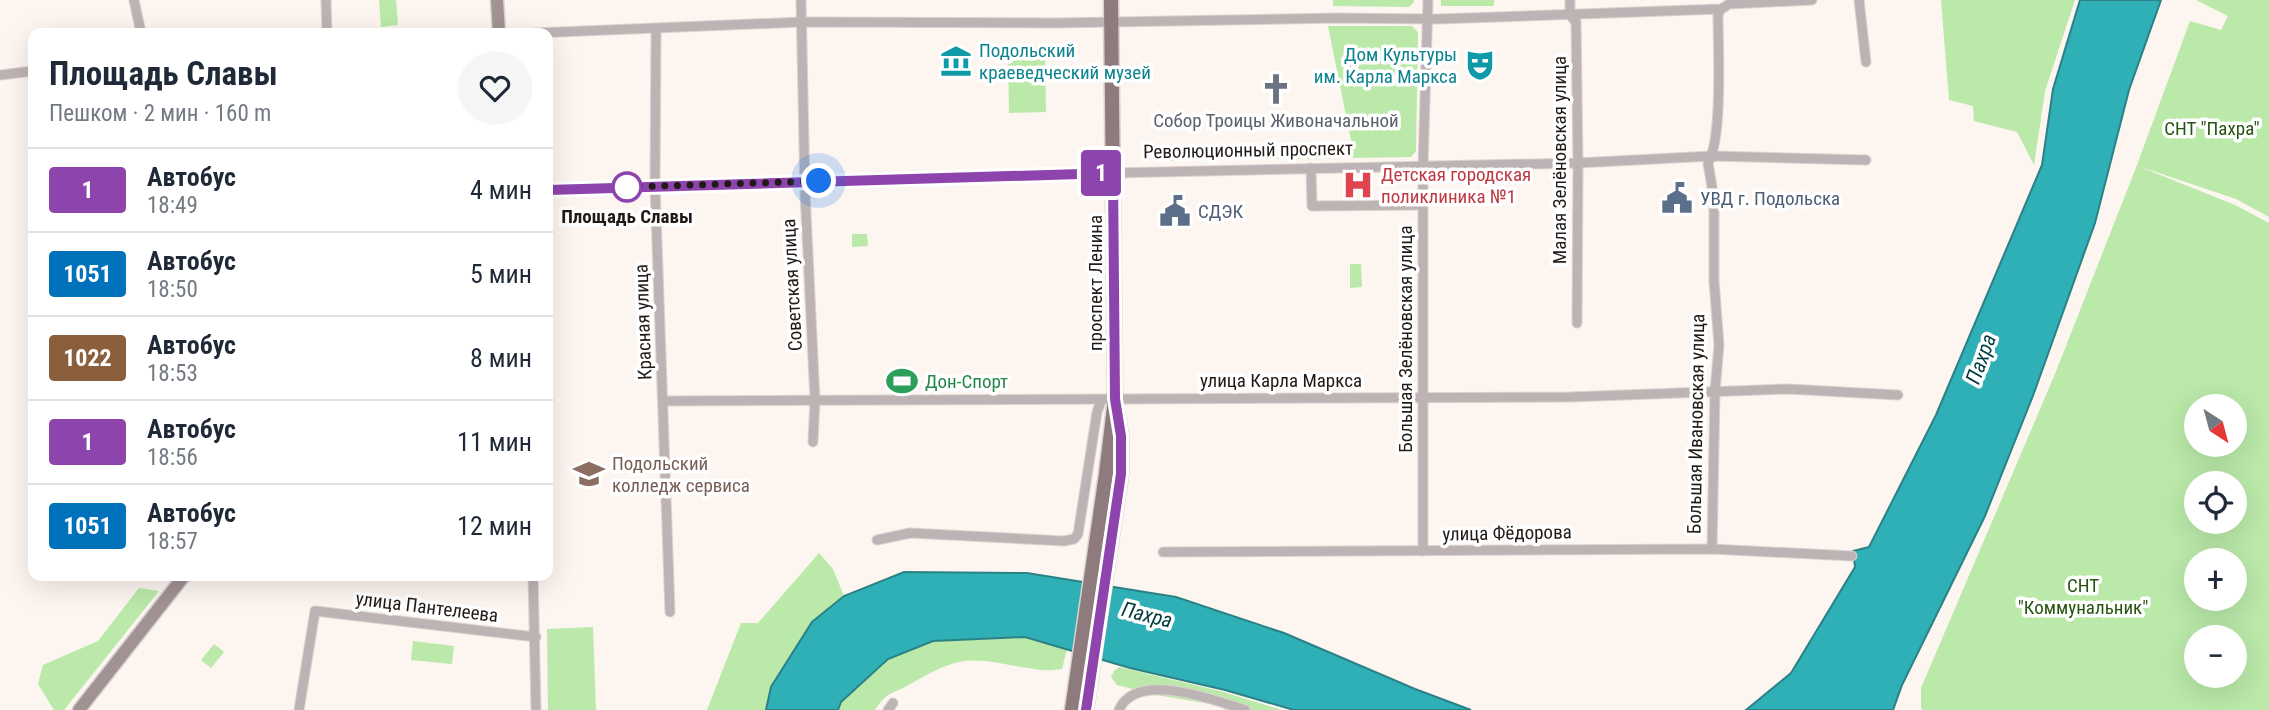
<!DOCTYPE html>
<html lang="ru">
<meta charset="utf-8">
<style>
body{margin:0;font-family:"Roboto Condensed",sans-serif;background:#f6f6f7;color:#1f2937;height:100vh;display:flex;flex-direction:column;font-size:26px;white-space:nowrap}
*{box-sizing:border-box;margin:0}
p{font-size:23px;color:#747a83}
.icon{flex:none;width:38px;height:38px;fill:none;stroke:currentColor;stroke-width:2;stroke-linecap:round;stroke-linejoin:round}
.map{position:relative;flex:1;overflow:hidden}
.sheet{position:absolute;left:28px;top:28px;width:525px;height:553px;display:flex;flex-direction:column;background:#fff;border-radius:14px;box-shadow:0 7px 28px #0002}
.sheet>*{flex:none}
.badge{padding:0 14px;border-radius:5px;font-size:24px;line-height:46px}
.needle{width:46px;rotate:144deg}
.tools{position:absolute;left:2184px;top:394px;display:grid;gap:14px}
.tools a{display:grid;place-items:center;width:63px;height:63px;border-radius:50%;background:#fff;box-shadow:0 7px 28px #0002;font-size:35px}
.you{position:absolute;width:35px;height:35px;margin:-18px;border:5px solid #fff;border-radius:50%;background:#1a73e8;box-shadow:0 0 0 10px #1a73e833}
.map>.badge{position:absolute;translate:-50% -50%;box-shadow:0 0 0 4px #fff}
.round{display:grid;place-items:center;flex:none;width:74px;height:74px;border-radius:37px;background:#f6f6f7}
.head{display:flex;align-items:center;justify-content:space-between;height:119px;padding:0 21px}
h1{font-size:33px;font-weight:700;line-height:52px}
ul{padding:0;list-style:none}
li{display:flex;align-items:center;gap:21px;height:84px;padding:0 21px;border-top:2px solid #e0e1e3}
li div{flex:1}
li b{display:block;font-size:26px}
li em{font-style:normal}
li .badge{min-width:77px;font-weight:700;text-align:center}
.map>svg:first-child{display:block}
.green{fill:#bae9a9;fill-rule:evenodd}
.water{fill:#2fafb6;stroke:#2b8286;stroke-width:2}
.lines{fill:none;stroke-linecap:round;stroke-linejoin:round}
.street-casing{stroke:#d9d2cd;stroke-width:11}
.secondary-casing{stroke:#d9d2cd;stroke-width:15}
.primary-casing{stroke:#d9d2cd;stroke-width:17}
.street{stroke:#bdb3b4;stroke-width:9}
.secondary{stroke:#a19294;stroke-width:12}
.primary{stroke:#8d7b7d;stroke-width:14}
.line-casing{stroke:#fff;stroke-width:16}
.line{stroke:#8e44ad;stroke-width:10}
.walk{stroke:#211a16;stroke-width:7;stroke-dasharray:0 12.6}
.stop-dot{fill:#fff;stroke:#8e44ad;stroke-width:3.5}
.labels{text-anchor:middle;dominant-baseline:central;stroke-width:7;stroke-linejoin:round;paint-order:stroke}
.culture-label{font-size:19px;fill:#0d838f;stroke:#fff;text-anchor:start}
.worship-label{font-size:19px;fill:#5b616d;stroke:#fff}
.park-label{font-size:19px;fill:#275511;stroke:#fff}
.street-label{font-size:19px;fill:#211a16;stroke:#fff}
.health-label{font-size:19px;fill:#be3a42;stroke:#fff;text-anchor:start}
.service-label{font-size:19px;fill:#4e5e75;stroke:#fff;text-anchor:start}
.stop-label{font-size:19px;font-weight:bold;fill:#211a16;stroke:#fff}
.leisure-label{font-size:19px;fill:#27864d;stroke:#fff;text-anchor:start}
.education-label{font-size:19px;fill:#785e54;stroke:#fff;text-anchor:start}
.water-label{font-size:21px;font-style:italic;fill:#013c3f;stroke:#fff}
</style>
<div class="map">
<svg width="2269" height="710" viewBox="0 0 2269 710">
<rect width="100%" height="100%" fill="#fcf5f0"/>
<!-- green -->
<g class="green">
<path d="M379,0h17l2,25 -17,2z"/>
<path d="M1333,0h81v2l-5,5 -76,-1z"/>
<rect x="1441" y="0" width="53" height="6"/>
<path d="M1941,0h134l-30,91 -11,74 -17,-33 -43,-11 -1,-15 -24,-6z"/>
<path d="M2196,0h73v217l-33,-18 -98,-33 97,39 34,18v487h-346l-2,-2v-20l134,-314 82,-209 53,-144 31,9 7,-14zM2196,406h39v38h-39zM2196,483h39v39h-39zM2196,560h39v38h-39zM2196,637h39v39h-39z"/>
<path d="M1328,26h84l6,6 -2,119 -5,6 -245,4 -8,-3 45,-5 149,-8z"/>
<path d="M1045,46l1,66 -37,1 -1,-66z"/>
<path d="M852,234h15l1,12 -16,1z"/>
<path d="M1350,264h11l1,23 -12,1z"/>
<path d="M819,553l14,16 11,27 -32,26 -41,65 -5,23h-59l34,-87h17z"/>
<path d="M139,588l20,3 -95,119h-10l-16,-26 5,-19 55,-24z"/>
<path d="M593,627l3,83h-48l-1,-81z"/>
<path d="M1025,637l42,12 -5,20c-33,6 -69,-14 -103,-7 -18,4 -35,14 -50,23 -17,9 -23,7 -34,25h-37l3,-8 47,-43 44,-18z"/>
<path d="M413,641l41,5 -2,18 -41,-4z"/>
<path d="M214,644l10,8 -13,16 -10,-8z"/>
<path d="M1119,667l101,24 62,19h-57l-3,-4 -66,-11 -39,-10 -6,-8 3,-6z"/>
</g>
<!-- water -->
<g class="water">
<path d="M2080,0h81l-32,90 -34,133 -61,170 -49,123 -83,169 -9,25h-147l45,-37 64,-106 -2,-16 16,-4 67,-132 106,-250 11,-76z"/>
<path d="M904,572l123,1 149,24 108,36 131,56 56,21h-177l-69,-20 -95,-22 -105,-31 -92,4 -45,18 -47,43 -3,8h-72l5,-23 41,-65 32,-26z"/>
</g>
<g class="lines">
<defs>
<g id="street">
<path d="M134,0l7,33"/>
<path d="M326,0l1,33"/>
<path d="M801,0l4,192 10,208 -2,42"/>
<path d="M1570,0v15l6,7 2,141 -1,160"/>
<path d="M1859,0l7,62"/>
<path d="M656,30l-1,156 15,426"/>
<path d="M535,33l267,-11 253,1 281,-5 102,1 283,-10 8,-5 83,-4"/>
<path d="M0,75l33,-4"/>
<path d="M1311,168l1,38 111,-1"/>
<path d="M548,190l565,-17 465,-10 134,-7 154,4"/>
<path d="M664,401l906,-4 218,-8 110,6"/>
<path d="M877,540l33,-7 154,8 10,-2 4,-5 19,-122 4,-11"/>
<path d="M1712,549l3,-158 4,-46 -5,-64v-82l-6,-36c15,-25 10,-116 10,-149l3,-5"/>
<path d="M1423,551v-386l5,-165"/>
<path d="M1163,552l549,-3 140,7"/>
<path d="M533,576l3,134"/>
<path d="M299,710l16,-99 221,26"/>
<path d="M888,710l5,-7"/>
<path d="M1119,710c17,-40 96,-10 126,0"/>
</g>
<g id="secondary">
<path d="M497,0l2,33"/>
<path d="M79,710l105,-134"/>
</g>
<g id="primary">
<path d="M1072,710l34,-236 9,-75 -4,-399"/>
<path d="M1086,710l35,-236v-38l-4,-23"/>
</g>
</defs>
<!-- street casing -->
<use href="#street" class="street-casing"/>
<!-- secondary casing -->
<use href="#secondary" class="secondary-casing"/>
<!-- primary casing -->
<use href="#primary" class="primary-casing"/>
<!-- street -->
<use href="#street" class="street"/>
<!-- secondary -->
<use href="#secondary" class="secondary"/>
<!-- primary -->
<use href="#primary" class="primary"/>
</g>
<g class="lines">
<defs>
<path id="line" d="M548,190l565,-17 2,226 6,37v38l-35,236"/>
</defs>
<!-- line casing -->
<use href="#line" class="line-casing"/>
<!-- line -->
<use href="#line" class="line"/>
<!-- walk -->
<path class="walk" d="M627,187l192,-6"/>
</g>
<!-- icons -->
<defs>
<symbol id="museum-bare" viewBox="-9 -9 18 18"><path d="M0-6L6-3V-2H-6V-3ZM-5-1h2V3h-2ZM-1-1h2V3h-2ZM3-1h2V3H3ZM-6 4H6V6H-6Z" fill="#0f9aa8" stroke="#fff" stroke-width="2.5" paint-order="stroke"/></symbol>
<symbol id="theatre-bare" viewBox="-9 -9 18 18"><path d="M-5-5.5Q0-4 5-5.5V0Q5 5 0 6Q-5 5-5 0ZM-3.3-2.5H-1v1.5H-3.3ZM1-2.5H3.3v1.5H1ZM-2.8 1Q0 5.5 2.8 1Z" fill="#0f9aa8" stroke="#fff" stroke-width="2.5" paint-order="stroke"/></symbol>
<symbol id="church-bare" viewBox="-9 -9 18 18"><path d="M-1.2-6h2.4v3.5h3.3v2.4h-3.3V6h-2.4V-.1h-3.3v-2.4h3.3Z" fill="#6b7280" stroke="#fff" stroke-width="2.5" paint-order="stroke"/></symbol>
<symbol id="hospital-bare" viewBox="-9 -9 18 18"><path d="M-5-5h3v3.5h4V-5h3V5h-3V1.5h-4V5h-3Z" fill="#e0444e" stroke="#fff" stroke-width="2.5" paint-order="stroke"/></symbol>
<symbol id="civic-bare" viewBox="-9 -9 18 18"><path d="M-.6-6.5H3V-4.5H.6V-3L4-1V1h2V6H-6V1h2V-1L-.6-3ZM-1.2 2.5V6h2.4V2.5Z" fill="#5c6f8a" stroke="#fff" stroke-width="2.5" paint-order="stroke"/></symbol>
<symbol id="stadium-bare" viewBox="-9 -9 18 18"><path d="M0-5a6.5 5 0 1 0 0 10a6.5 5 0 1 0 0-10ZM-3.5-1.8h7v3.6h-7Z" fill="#2e9e5b" stroke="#fff" stroke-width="2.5" paint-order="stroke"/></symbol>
<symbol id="university-bare" viewBox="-9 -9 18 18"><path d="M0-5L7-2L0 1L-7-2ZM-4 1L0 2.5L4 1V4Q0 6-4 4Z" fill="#8d6e63" stroke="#fff" stroke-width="2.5" paint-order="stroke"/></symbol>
</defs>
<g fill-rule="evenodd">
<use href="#museum-bare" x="934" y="39" width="44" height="44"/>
<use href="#theatre-bare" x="1458" y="43" width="44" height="44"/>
<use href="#church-bare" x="1254" y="67" width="44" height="44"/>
<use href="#hospital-bare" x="1336" y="163" width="44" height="44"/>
<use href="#civic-bare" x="1655" y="176" width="44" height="44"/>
<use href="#civic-bare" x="1153" y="189" width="44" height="44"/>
<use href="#stadium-bare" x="880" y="359" width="44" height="44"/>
<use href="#university-bare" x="567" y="452" width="44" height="44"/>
</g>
<!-- markers -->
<circle class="stop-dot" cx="627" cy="187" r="14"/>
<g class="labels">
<!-- culture labels -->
<g class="culture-label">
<text x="979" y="50">Подольский<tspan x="979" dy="22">краеведческий музей</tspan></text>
<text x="1457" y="54" text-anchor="end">Дом Культуры<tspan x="1457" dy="22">им. Карла Маркса</tspan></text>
</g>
<!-- worship labels -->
<g class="worship-label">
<text x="1276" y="120">Собор Троицы Живоначальной</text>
</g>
<!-- park labels -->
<g class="park-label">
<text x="2212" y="128">СНТ "Пахра"</text>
<text x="2083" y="585">СНТ<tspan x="2083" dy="22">"Коммунальник"</tspan></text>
</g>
<!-- street labels -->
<g class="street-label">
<text transform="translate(1248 150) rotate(-1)">Революционный проспект</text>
<text transform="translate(1559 160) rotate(-90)">Малая Зелёновская улица</text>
<text transform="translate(1095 283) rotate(-90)">проспект Ленина</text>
<text transform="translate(792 285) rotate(-93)">Советская улица</text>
<text transform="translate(643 322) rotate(-92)">Красная улица</text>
<text transform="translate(1405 339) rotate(-90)">Большая Зелёновская улица</text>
<text x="1281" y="380">улица Карла Маркса</text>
<text transform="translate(1696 424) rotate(-89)">Большая Ивановская улица</text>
<text transform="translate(1507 533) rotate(-1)">улица Фёдорова</text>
<text transform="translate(427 607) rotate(7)">улица Пантелеева</text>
</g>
<!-- health labels -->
<g class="health-label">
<text x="1381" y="174">Детская городская<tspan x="1381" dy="22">поликлиника №1</tspan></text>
</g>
<!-- service labels -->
<g class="service-label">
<text x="1700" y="198">УВД г. Подольска</text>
<text x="1198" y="211">СДЭК</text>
</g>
<!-- stop labels -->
<g class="stop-label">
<text x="627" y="216">Площадь Славы</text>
</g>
<!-- leisure labels -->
<g class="leisure-label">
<text x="925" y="381">Дон-Спорт</text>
</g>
<!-- education labels -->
<g class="education-label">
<text x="612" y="463">Подольский<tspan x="612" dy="22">колледж сервиса</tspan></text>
</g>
<!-- water labels -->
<g class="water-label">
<text transform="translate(1981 359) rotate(-70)">Пахра</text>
<text transform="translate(1147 615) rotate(14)">Пахра</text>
</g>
</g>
</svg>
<div class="tools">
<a><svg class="needle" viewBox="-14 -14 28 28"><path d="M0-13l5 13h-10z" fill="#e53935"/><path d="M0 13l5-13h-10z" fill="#747a83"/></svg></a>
<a><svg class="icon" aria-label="locate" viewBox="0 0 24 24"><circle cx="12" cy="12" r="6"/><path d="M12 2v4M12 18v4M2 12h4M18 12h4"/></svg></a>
<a>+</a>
<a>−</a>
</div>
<div class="you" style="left:819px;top:181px"></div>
<b class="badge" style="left:1101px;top:173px;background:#8e44ad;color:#fff">1</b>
<section class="sheet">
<div class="head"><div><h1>Площадь Славы</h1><p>Пешком · 2 мин · 160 m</p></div><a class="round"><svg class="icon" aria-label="heart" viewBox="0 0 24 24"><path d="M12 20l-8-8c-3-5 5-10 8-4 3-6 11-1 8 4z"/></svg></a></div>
<ul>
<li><span class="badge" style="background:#8e44ad;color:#fff">1</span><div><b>Автобус</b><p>18:49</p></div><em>4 мин</em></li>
<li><span class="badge" style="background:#0072bc;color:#fff">1051</span><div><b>Автобус</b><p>18:50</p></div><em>5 мин</em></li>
<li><span class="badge" style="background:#8b5e3c;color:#fff">1022</span><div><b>Автобус</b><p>18:53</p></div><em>8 мин</em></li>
<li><span class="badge" style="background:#8e44ad;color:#fff">1</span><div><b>Автобус</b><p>18:56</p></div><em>11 мин</em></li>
<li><span class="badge" style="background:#0072bc;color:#fff">1051</span><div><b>Автобус</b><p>18:57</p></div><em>12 мин</em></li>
</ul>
</section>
</div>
